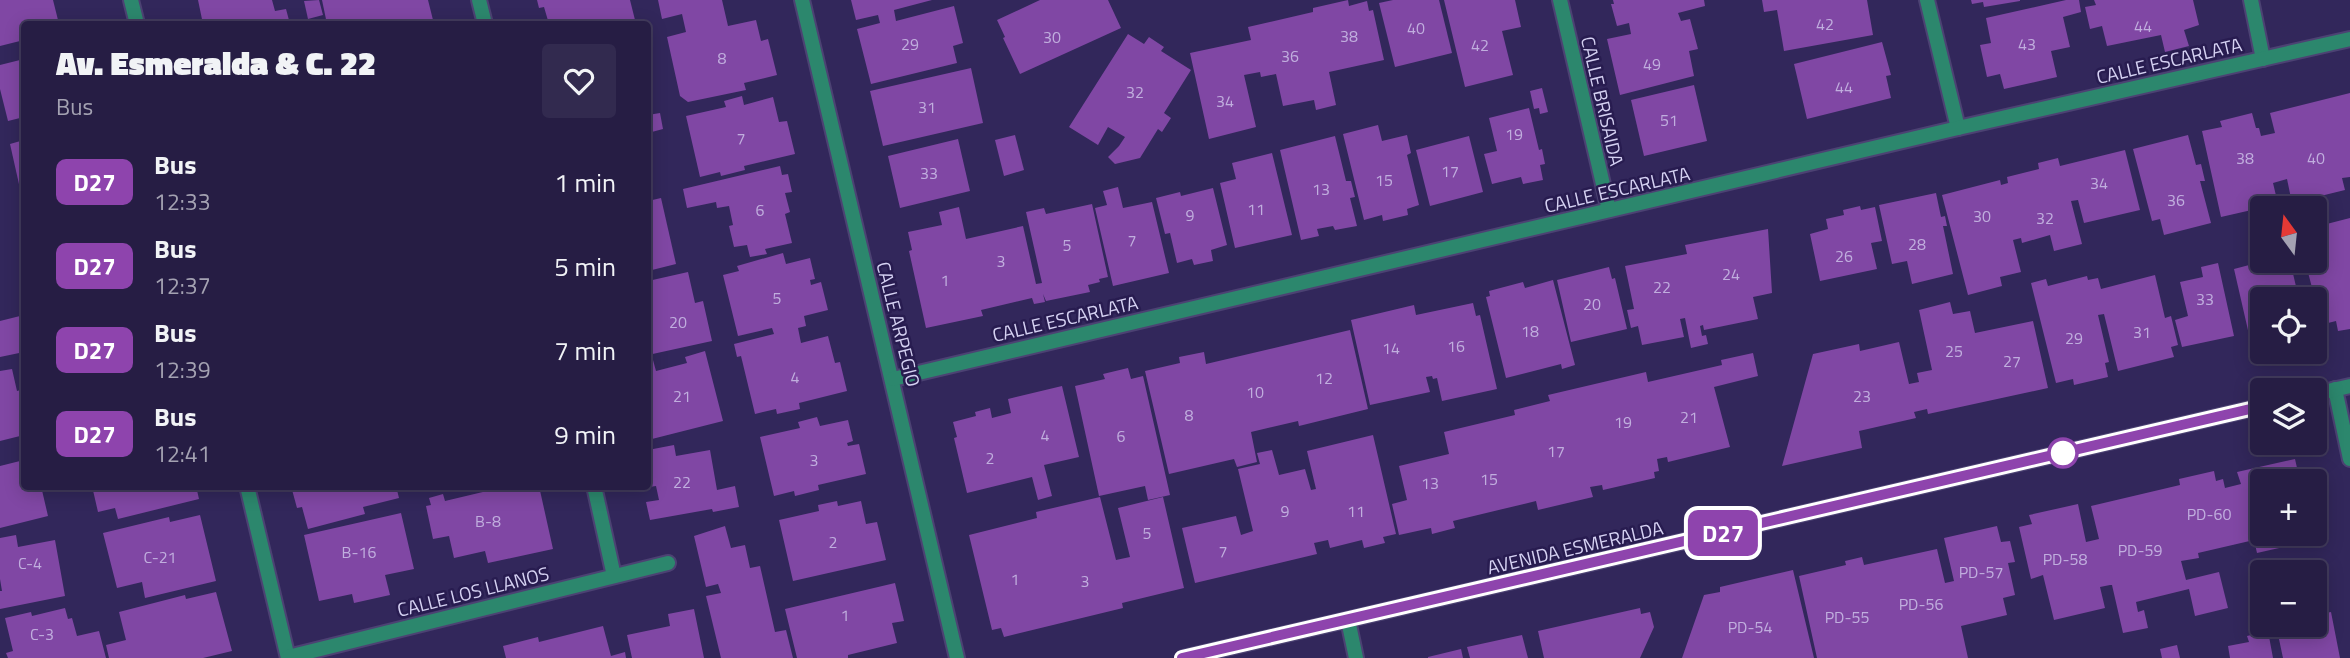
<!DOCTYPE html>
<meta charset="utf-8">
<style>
body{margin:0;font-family:"Titillium Web",sans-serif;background:#322a4f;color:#f1f3f6;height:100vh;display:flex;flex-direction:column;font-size:26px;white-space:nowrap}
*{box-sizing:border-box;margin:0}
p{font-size:23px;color:#a4a2b2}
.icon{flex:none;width:38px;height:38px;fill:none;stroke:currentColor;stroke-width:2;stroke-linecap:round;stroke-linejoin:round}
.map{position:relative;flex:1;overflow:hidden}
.panel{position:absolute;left:21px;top:21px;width:630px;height:469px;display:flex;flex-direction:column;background:#261d44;border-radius:7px;box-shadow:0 4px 18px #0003,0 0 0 2px #423b5d}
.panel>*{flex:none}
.badge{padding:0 14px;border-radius:10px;font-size:24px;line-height:46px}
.needle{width:46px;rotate:345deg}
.tools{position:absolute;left:2250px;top:196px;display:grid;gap:14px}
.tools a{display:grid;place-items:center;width:77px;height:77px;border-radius:7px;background:#261d44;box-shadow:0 4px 18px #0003,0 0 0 2px #423b5d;font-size:35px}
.map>.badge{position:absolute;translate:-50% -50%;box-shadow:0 0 0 4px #fff}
.round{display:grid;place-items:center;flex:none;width:74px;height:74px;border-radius:7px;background:#322a4f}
.overview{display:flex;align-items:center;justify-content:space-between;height:119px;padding:0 35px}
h1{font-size:33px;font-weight:800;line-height:52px}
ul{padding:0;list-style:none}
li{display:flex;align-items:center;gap:21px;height:84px;padding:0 35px}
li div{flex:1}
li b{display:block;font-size:26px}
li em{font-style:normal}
li .badge{min-width:77px;font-weight:700;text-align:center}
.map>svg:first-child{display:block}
.building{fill:#8047a4}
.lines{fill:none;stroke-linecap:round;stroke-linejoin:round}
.minor-casing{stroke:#4c4273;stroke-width:18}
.tertiary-casing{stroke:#4c4273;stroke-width:18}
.minor{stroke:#2c876d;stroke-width:14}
.tertiary{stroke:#2c876d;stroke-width:14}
.line-casing{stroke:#fff;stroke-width:16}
.line{stroke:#8e44ad;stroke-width:10}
.stop-dot{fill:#fff;stroke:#8e44ad;stroke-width:3.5}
.labels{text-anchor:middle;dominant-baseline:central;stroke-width:5;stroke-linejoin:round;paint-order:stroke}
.number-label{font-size:16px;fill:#c0aede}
.street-label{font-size:19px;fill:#d5d1f2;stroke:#281c50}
</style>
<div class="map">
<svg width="2350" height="658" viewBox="0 0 2350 658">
<rect width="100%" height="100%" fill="#32275b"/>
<!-- building -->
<g class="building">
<path d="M0,0h53l6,24h-35v16l-24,6z"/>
<path d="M198,0h74l3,11 11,-2 4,15h-87z"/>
<path d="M319,0l4,15 -15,4 -4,-18z"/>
<path d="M322,0h106l5,20 -20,4h-86z"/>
<path d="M537,0h93l6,24h-87l-5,-17 -5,1z"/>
<path d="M658,0h64l6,26 28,-6 5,21 7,-2 9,36 -33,8 2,7 -58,12 -8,-6 -13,-59 19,-5 -4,-18 -20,5z"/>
<path d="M851,0h81l-38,10 2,11 58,-15 9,37 -10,3 4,17 -86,21 -14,-55 23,-6 -2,-8 -22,5z"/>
<path d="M1040,0h68l13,28 -101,46 -17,-36 2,-1 -8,-17z"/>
<path d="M1348,0l1,6 18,-5 2,10 4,-1 11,50 -55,12 7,33 -20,5 -2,-10 -31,6 -7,-32 -15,3 -1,-5 -16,3 12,52 -47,12 -19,-86 61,-13 -3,-13 65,-15v-4z"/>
<path d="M1393,0h46l13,53 -57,14 -16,-64z"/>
<path d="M1444,0h71l6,27 -19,4 11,44 -48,12z"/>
<path d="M1613,0h91l1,6 -27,7 3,8 9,-2 8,30 -9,2 5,25 -74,19 -13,-56 24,-5 -2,-11 -12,3 -6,-22h3z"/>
<path d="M1762,0h105l6,35 -89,16 -7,-41 -13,2z"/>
<path d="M1971,0h49v1l-36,6 -1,-5 -11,2z"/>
<path d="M2066,0h13l2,12 -18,5 7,30 -19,4 6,26 -53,12 -4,-15 -13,3 -7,-32 11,-2 -5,-25z"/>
<path d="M2094,0h99l6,25 -15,5 5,16 -24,6 -4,-17 -54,11 -5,-20 -12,3 -5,-22 11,-2z"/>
<path d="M1128,34l16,10 5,-7 15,10 -3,4 30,19 -27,43 7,5 -9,14 -4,-3 -18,29 -25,6 -7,-7 11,-11 6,-9 -17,-10 -10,18 -29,-18z"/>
<path d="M1882,42l9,33 -5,1 5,22 -84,21 -13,-55z"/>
<path d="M24,59v58l-16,4 -8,-32v-24z"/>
<path d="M971,68l12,55 -100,23 -13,-55z"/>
<path d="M1694,85l13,56 -63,15 -13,-56z"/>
<path d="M1542,88l6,24 -8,2 -1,-6 -5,1 -4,-18z"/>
<path d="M2350,93v84l-8,1 3,12 -53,13 -5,-24 -14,4 5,21 -57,13 -19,-86 20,-4 -2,-6 32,-8 4,15h3l2,8 14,-3 -5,-20z"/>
<path d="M742,96l2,9 29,-8 6,25 8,-1 8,33 -51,12 1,4 -24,6 -1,-4 -20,5 -14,-61 40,-9 -2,-6z"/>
<path d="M1529,108l10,42 3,-1 3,15 -5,1 3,15 -20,4 -2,-7 -29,7 -8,-30 13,-3 -8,-33z"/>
<path d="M660,113l3,16 -15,4v-18z"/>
<path d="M1378,125l4,16 25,-6 4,18 -4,2 12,50 -12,4 1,6 -25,6 -1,-6 -18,5 -21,-86z"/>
<path d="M1015,135l9,35 -20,6 -9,-36z"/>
<path d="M2188,135l8,30 5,-1 4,17h-5l11,42 -47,12 -4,-16 -8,2 -19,-72z"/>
<path d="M1335,136l11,45h5l4,16 -5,1 7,28 -22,4 -2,-4 -16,3 2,7 -18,4 -21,-90z"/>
<path d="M1469,136l14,56 -53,14 -14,-56z"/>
<path d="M958,139l12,52 -70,17 -12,-52z"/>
<path d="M24,140v62h-1l-13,-58z"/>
<path d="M2125,150l15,60 -56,13 -6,-23 -7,1 11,43 -28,7 -4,-16 -28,8 -1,-5 -8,2 8,32 -21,5 2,9 -34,9 -26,-100 58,-15 1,5 7,-2 -1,-6 32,-8 -1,-6 20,-5 2,8z"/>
<path d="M1272,153l20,82 -57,13 -15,-65 16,-4 -4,-16z"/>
<path d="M780,166l2,9 6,-1 4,18 -7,1 5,19 -5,2 7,29 -27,6 2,5 -17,3 -3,-12 -13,2 -5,-21 4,-1 -4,-19 -12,2 -1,-6 -29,6 -4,-19z"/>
<path d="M1118,187l5,21 29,-6 17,71 -56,13 -18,-78 12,-3 -4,-14z"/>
<path d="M1213,188l14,57 -16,5 2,11 -19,4 -2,-6 -15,4 -7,-30 -5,1 -9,-36 24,-6 1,4z"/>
<path d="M1936,193l5,24 4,-1 2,10h-4l10,48 -41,10 -5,-23 -15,3 -13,-59z"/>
<path d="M661,198l15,66 -28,7v-70z"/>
<path d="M1092,204l16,73 -9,2 1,3 -12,3 2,7 -44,9 -3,-7 2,8 -11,2 -2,-6 -51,12 2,6 -57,12 -17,-77 3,-1 -4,-18 34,-7 -3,-13 20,-5 7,32 57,-13 13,58 6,-1 -16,-71 18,-4 2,6z"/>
<path d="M1860,206l1,4 14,-3 7,34 -11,2 6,26 -57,12 -10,-47 18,-5 -2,-10 18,-4 -1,-5z"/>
<path d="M2350,218v111l-12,2 -2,-10 -16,4 -1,-6 -4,1v-21l-10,-38h10v-34z"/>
<path d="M1768,229l4,64 -19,4 5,22 -54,11 -1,-5 -3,1 2,10 4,-1 2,9 -17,4 -6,-30 -5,1 4,18 -42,8 -4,-19 -7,2 -4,-18 7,-1 -9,-43 62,-12 -2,-9z"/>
<path d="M2263,250v11h27l9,38h-36v38l-13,2 -16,-70 19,-5 -3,-11z"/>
<path d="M783,253l3,11 24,-6 5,21 -5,1 1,5 10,-3 7,28 -24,6 2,10 -8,2 3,15 27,-7 7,27 5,-1 7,29 -48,12 1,6 -23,5 -1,-5 -21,5 -14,-58 -4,1 -3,-13 40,-10 -2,-6 -34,8 -15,-61 16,-4 -2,-5z"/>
<path d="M2218,263l16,73 -52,11 -7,-27 13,-4 -8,-34 23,-5 -2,-10z"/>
<path d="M1609,267l3,12 3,-1 12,51 -56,13 -14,-62z"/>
<path d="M688,272l7,31 8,-2 9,40 -64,14v-74z"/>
<path d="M2155,275l10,43 6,-2 7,29 -7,2 3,10 -56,14 -14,-57 -6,1 11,47 -4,1 3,14 -34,8 -1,-6 -17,4 -25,-100 15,-4 2,7 39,-10 1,4 10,-2 3,11z"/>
<path d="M1553,280l22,85 -13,4 -1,-5 -55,14 -20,-81 4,-1 -1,-5 34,-9 2,6z"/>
<path d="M1950,302l3,12 17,-3 5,22 58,-12 15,67 -120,26 -1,-5 -13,3 2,6 -57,13 3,17 -80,18 31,-112 46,-10 1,7 39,-9 10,42 10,-2 -2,-9 15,-3 -13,-60z"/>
<path d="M1473,303l3,13 4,-1 17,74 -55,12 -5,-23 -4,1 -1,-3 -6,1 4,15 -60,13 -19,-85 63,-15 2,10z"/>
<path d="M24,315v37l-24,5v-36z"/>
<path d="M1350,330l18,79 -69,17 -1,-5 -47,11 6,30 -20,5 -3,-8 -65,15 -24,-103 35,-8 -1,-6 25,-5 2,12z"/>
<path d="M705,351l18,70 -75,19v-78l5,-2 3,11 31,-8 -2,-6z"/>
<path d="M1753,353l5,23 -44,11 16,60 -62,15 -1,-5 -10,2 2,12 -5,1 1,6 -52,12 -1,-5 -12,2 3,10 -55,13 -2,-9 -83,20 2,7 -23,6 -1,-6 -32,7 -7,-31 15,-4 -8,-34 50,-12 -5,-22 71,-17 -1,-5 36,-9 -2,-6 98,-23 2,10 74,-17 -1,-5z"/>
<path d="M1128,368l3,11 12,-3 27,119 -22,5 -3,-14 -46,10 -24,-110 30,-7 -2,-5z"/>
<path d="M12,369l5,22 7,-2v46l-24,6v-70z"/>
<path d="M1062,386l17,71 -35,8 8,31 -14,4 -6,-23 -65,16 -13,-55 3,-1 -4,-15 23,-6 -1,-4 15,-4 2,10 19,-5 -3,-14z"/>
<path d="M817,417l3,9 28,-6 5,21 -6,2 1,3 11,-2 7,30 -48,11 1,5 -24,6 -1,-5 -20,5 -14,-59 40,-9 -2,-6z"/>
<path d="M1373,435l23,99 -13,3 2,6 -21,5 -2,-8 -32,8 -2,-8 -14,3 3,11 -122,29 -13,-55 54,-12 5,19 12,-4 -15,-62 22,-5 -3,-11 15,-3 7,25 26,-6 6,21 5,-1 -9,-38z"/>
<path d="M674,445l2,11 34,-6 7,40 18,-4 4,21 -26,5 -1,-3 -62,11 -4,-18 13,-2 -3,-14 -7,1 -1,-37z"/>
<path d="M2295,459l5,22h-37v53h49l2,6 -57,13 -3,-13 -56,13 1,5 -18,3 5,19 33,-8 9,36 -33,8 -6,-27 -53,13 2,10 6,-2 4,18 -25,5 -11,-48h-2l-10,2 5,21 -51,12 -11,-45 -12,4 -12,-52 13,-3 -3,-9 49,-11 8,38 13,-3 -8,-33 89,-21 -1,-6 35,-8 2,10 7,-2 2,9 16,-4 -4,-12z"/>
<path d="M24,460v26h17l7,30 -48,12v-62z"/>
<path d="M92,486h104l3,13 -81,20 -3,-11 -17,4z"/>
<path d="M291,486h105l3,12 -36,9 2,7 -57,15 -6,-22 -5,1z"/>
<path d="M508,486h31l14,63 -65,14 -3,-12 -31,7 -5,-22 -16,3 -7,-33 5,-1 -2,-7 14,-4 2,7z"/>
<path d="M1100,497l16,63 14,-3 -12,-49 45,-11 21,91 -62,15 1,5 -119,29 -3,-9 -9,2 -23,-95 68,-17 -1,-6z"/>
<path d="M837,501l1,5 23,-5 5,23 11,-2 9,38 -93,21 -14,-61 40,-9 -1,-6z"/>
<path d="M401,513l13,56 -29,6 5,20 -36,8 -2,-9 -33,7 -15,-66z"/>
<path d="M200,515l16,66 -71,17 -3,-16 -25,6 -14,-55 66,-16 1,5z"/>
<path d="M725,526l6,22 14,-3 5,23 10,-2 15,66 11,-2 7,28h-72l-15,-62 15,-3 -3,-9 -12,3 -12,-51z"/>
<path d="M1997,526l4,16 9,-1 5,21 -7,1 7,32 -12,3 4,17 -46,11 7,32h-151l-18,-82 47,-11 -1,-4 17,-4 2,8 73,-16 8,34 9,-2 -10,-43z"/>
<path d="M16,535l2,12 37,-7 10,56 -65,13v-18h2l-2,-12v-41z"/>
<path d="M1793,570l21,88h-132l22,-63 16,-3v-5z"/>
<path d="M895,583l9,38 -12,2 5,20 -49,12v3h-51l-12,-49z"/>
<path d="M216,592l16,59 -29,7h-94l-3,-13 20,-5 -7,-28 66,-17 1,4z"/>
<path d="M65,608l3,11 4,-1 5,18 22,-5 7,27h-98l-2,-5 7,-2 -8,-33 26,-6 1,4z"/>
<path d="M1640,608l1,6 9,-2 4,15 -14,31h-96l-6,-27z"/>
<path d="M694,609l10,49h-72l-5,-23 43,-9 -2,-12z"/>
<path d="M2331,612l9,46h-57l-7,-33h39v-10z"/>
<path d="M603,626l8,30 14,-4 1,6h-120l-3,-12 35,-9 1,5z"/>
<path d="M2268,631l5,27h-43l-2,-12 21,-4 -2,-6z"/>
<path d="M1522,635l6,23h-58l-3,-11z"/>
<path d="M2177,645l3,13h-18l-2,-9z"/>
<path d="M1461,649l2,9h-35v-1z"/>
</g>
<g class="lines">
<defs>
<g id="minor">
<path d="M131,0l6,24"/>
<path d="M479,0l6,24"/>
<path d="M802,0c51,219 105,438 155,658"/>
<path d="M1560,0l49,210"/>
<path d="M1927,0l31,128"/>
<path d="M2251,0l12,59"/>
<path d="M893,379l1065,-251 392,-89"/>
<path d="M2335,389l15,70"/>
<path d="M247,486l41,172"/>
<path d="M594,486l20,90"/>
<path d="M1348,620l8,38"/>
<path d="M288,657l380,-94"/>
</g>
<g id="tertiary">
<path d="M2315,394l35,-8"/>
<path d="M1183,658l1080,-252"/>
</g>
</defs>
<!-- minor casing -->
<use href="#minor" class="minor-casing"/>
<!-- tertiary casing -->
<use href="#tertiary" class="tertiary-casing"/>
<!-- minor -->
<use href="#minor" class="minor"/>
<!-- tertiary -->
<use href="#tertiary" class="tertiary"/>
</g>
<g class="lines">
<defs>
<path id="line" d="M1182,658l1081,-252"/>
</defs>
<!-- line casing -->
<use href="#line" class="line-casing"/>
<!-- line -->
<use href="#line" class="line"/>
</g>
<!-- markers -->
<circle class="stop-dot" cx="2063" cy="453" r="14"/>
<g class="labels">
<!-- number labels -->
<g class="number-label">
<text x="1825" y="24">42</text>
<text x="2143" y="26">44</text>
<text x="1416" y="28">40</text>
<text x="1349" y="36">38</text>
<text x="1052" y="37">30</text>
<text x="910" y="44">29</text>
<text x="2027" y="44">43</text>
<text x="1480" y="45">42</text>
<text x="1290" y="56">36</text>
<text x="722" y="58">8</text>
<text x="1652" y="64">49</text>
<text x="1844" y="87">44</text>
<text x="1135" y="92">32</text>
<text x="1225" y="101">34</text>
<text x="927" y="107">31</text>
<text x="1669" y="120">51</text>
<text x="1514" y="134">19</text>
<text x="741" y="138">7</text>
<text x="2245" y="158">38</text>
<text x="2316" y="158">40</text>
<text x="1450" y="171">17</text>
<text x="929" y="173">33</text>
<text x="1384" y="180">15</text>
<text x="2099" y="183">34</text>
<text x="1321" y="189">13</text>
<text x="2176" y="200">36</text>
<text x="1256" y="209">11</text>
<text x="760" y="210">6</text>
<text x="1190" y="215">9</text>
<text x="1982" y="216">30</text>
<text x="2045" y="218">32</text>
<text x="1132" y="240">7</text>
<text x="1917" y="244">28</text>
<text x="1067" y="245">5</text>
<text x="1844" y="256">26</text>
<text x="1001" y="261">3</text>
<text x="1731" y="274">24</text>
<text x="945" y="280">1</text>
<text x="1662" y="287">22</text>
<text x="777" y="298">5</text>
<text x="2205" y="299">33</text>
<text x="1592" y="304">20</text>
<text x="678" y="322">20</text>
<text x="1530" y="331">18</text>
<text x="2142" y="332">31</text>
<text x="2074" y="338">29</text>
<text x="1456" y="346">16</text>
<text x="1391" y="348">14</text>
<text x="1954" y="351">25</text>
<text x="2012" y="361">27</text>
<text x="795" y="377">4</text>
<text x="1324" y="378">12</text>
<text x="1255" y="392">10</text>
<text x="682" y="396">21</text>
<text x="1862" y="396">23</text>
<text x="1189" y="415">8</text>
<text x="1689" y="417">21</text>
<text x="1623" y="422">19</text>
<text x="1045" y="435">4</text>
<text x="1121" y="436">6</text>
<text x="1556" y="451">17</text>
<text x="990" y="458">2</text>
<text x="814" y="460">3</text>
<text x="1489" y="479">15</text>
<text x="682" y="482">22</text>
<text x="1430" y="483">13</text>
<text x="1285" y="511">9</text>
<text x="1356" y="511">11</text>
<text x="2209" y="514">PD-60</text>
<text x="488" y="521">B-8</text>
<text x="1147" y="533">5</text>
<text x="833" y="542">2</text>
<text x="2140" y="550">PD-59</text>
<text x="1223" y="551">7</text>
<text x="359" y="552">B-16</text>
<text x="160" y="557">C-21</text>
<text x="2065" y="559">PD-58</text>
<text x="30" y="563">C-4</text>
<text x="1981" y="572">PD-57</text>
<text x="1015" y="579">1</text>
<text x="1085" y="581">3</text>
<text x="1921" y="604">PD-56</text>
<text x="845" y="615">1</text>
<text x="1847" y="617">PD-55</text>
<text x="1750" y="627">PD-54</text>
<text x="42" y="634">C-3</text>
</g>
<!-- street labels -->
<g class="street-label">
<text transform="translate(2169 60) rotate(-13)">CALLE ESCARLATA</text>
<text transform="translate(1603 101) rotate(77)">CALLE BRISAIDA</text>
<text transform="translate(1617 189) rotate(-13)">CALLE ESCARLATA</text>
<text transform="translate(1065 318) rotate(-13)">CALLE ESCARLATA</text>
<text transform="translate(899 324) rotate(76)">CALLE ARPEGIO</text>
<text transform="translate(1575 547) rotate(-13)">AVENIDA ESMERALDA</text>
<text transform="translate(473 591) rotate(-14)">CALLE LOS LLANOS</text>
</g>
</g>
</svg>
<div class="tools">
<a><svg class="needle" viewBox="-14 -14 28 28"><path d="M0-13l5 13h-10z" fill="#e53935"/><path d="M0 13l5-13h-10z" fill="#a4a2b2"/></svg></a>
<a><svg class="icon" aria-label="locate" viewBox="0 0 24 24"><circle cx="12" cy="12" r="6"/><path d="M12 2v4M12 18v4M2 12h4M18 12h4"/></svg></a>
<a><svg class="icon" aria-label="layers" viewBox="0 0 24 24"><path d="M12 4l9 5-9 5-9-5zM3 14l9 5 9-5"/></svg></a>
<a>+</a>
<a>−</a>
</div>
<b class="badge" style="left:1723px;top:533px;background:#8e44ad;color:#fff">D27</b>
<section class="panel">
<div class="overview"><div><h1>Av. Esmeralda &amp; C. 22</h1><p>Bus</p></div><a class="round"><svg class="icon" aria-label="heart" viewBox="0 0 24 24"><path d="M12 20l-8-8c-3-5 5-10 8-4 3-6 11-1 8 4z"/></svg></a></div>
<ul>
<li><span class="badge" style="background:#8e44ad;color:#fff">D27</span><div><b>Bus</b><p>12:33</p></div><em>1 min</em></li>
<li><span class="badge" style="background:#8e44ad;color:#fff">D27</span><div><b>Bus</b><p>12:37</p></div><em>5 min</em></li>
<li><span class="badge" style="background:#8e44ad;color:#fff">D27</span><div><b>Bus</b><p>12:39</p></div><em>7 min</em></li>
<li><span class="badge" style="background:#8e44ad;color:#fff">D27</span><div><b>Bus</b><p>12:41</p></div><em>9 min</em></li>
</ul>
</section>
</div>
